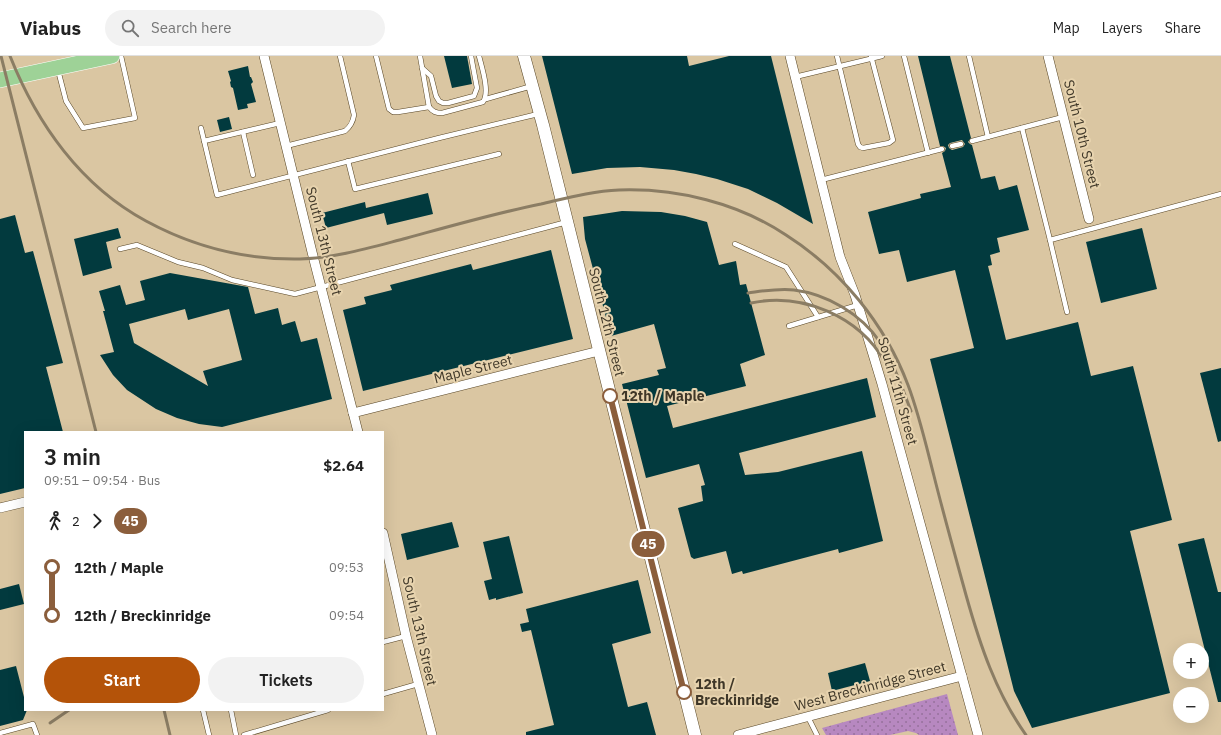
<!DOCTYPE html>
<meta charset="utf-8">
<style>
body{margin:0;font-family:"IBM Plex Sans",sans-serif;background:#f2f2f2;color:#222;height:100vh;display:flex;flex-direction:column;font-size:15px;white-space:nowrap}
*{box-sizing:border-box;margin:0}
p{font-size:13px;color:#767676}
.icon{flex:none;width:22px;height:22px;fill:none;stroke:currentColor;stroke-width:2;stroke-linecap:round;stroke-linejoin:round}
.map{position:relative;flex:1;overflow:hidden}
.sheet{position:absolute;left:24px;top:375px;width:360px;height:280px;display:flex;flex-direction:column;background:#fff;border-radius:0px;box-shadow:0 4px 16px #0002}
.sheet>*{flex:none}
.badge{padding:0 8px;border-radius:13px;font-size:14px;line-height:26px}
.controls{position:absolute;left:1173px;top:587px;display:grid;gap:8px}
.controls a{display:grid;place-items:center;width:36px;height:36px;border-radius:50%;background:#fff;box-shadow:0 4px 16px #0002;font-size:20px}
.map>.badge{position:absolute;translate:-50% -50%;box-shadow:0 0 0 2px #fff}
.legs{display:flex;align-items:center;gap:6px;height:44px;padding:0 20px;font-size:13px}
.legs p{margin-inline-start:auto}
.summary{display:flex;align-items:center;justify-content:space-between;height:68px;padding:0 20px}
h1{font-size:22px;font-weight:600;line-height:30px}
.button{display:flex;gap:8px;margin-top:auto;padding:8px 20px}
.button a{flex:1;height:46px;border-radius:24px;background:#b45309;color:#fff;font-size:16px;font-weight:600;line-height:46px;text-align:center}
.button a+a{background:#f2f2f2;color:#222}
ul{padding:0 20px;list-style:none}
li{display:flex;align-items:center;gap:14px;height:48px;font-size:15px}
li i{display:grid;place-items:center;width:6px;height:100%;margin:0 5px;background:currentColor}
li i::after{content:'';width:10px;height:10px;margin:-5px;border:3px solid;border-radius:50%;background:#fff}
li p{margin-inline-start:auto}
li:first-child i{background:linear-gradient(#0000 50%,currentColor 0)}
li:last-child i{background:linear-gradient(currentColor 50%,#0000 0)}
header{display:flex;align-items:center;gap:24px;box-sizing:border-box;height:56px;padding:0 20px;background:#fff;border-bottom:1px solid #e0e0e0}
header strong{font-size:19px}
nav{display:flex;gap:22px;margin-inline-start:auto;font-size:14px}
.search{width:280px;height:36px;background:#f2f2f2;display:flex;align-items:center;gap:10px;box-sizing:border-box;padding:0 14px;border-radius:22px;color:#767676;font-size:15px}
.map>svg:first-child{display:block}
.green{fill:url(#green-dots)}
.building{fill:#023a3e;fill-rule:evenodd}
.lines{fill:none;stroke-linecap:round;stroke-linejoin:round}
.service-casing{stroke:#584626;stroke-width:5.5}
.minor-casing{stroke:#584626;stroke-width:10}
.tertiary-casing{stroke:#584626;stroke-width:13}
.primary-casing{stroke:#fff;stroke-width:16}
.service{stroke:#fff;stroke-width:4.5}
.minor{stroke:#fff;stroke-width:9}
.tertiary{stroke:#fff;stroke-width:12}
.primary{stroke:#9ed297;stroke-width:15}
.rail{stroke:#8b7d64;stroke-width:3}
.line-1-casing{stroke:#fff;stroke-width:9}
.line-1{stroke:#8b5e3c;stroke-width:6}
.stop-1-dot{fill:#fff;stroke:#8b5e3c;stroke-width:2}
.labels{text-anchor:middle;dominant-baseline:central;stroke-width:4;stroke-linejoin:round;paint-order:stroke}
.street-label{font-size:14px;fill:#3f3728;stroke:#e7d3ae}
.stop-label{font-size:14px;font-weight:bold;fill:#3f3728;stroke:#e7d3ae;text-anchor:start}
</style>
<header>
<strong>Viabus</strong>
<div class="search"><svg class="icon" aria-label="search" viewBox="0 0 24 24"><circle cx="10" cy="10" r="6"/><path d="M15 15l6 6"/></svg>Search here</div>
<nav><a>Map</a><a>Layers</a><a>Share</a></nav>
</header>
<div class="map">
<svg width="1221" height="679" viewBox="0 0 1221 679">
<defs>
<pattern id="green-dots" width="8" height="8" patternUnits="userSpaceOnUse"><rect width="8" height="8" fill="#b788c0"/><path d="M2 2h.1M6 6h.1" fill="none" stroke="#96709c" stroke-width="1.8" stroke-linecap="round"/></pattern>
</defs>
<rect width="100%" height="100%" fill="#dac6a2"/>
<!-- green -->
<path class="green" d="M947,638l11,41h-39l-3,-2 -8,-2 -18,4h-64l-4,-7z"/>
<!-- building -->
<g class="building">
<path d="M444,0h23l5,28 -20,4z"/>
<path d="M542,0h145l2,10 40,-10h42l42,168 -36,-21 -29,-14 -31,-10 -21,-5 -22,-4 -34,-3 -33,1 -35,6z"/>
<path d="M918,0h32l21,82 -3,4 2,2 2,1 9,34 14,-3 4,14 18,-5 12,45 -32,8 3,14 -10,3 2,10 -4,1 18,74 72,-18 13,54 42,-10 39,154 -42,11 40,162 -138,35 -18,-37 -84,-332 44,-11 -19,-78 -48,12 -8,-32 -20,4 -11,-42 53,-14 -1,-4 31,-7 -9,-34 3,-2 1,-3 -3,-2h-3zM962,84l3,4 -2,3 -11,3 -3,-2 -1,-3 2,-2z"/>
<path d="M248,10l2,11h1l2,5 -2,2 5,18 -9,2 1,4 -10,2 -5,-22 -2,-1 -1,-5 1,-1 -3,-10z"/>
<path d="M229,61l3,12 -12,3 -3,-12z"/>
<path d="M428,137l5,21 -46,11 -3,-12 -58,15 -4,-15 43,-11 1,6z"/>
<path d="M622,155l39,1 24,4 22,6 12,43 17,-4 4,24 6,-1 19,71 -25,9 6,22 -79,20 6,22 194,-50 9,39 -137,36 6,22 33,-3 84,-21 21,90 -44,12 -1,-4 -95,25 -1,-3 -10,3 -6,-23 -32,8 -3,-2 -13,-49 25,-7 -2,-15 4,-1 -6,-21 -53,14 -24,-94 37,-9 -2,-5 9,-2 -12,-44 -43,12 -26,-97 -2,-22z"/>
<path d="M15,159l10,38 8,-2 30,112 -17,4 17,65h-38v56l-25,6v-275z"/>
<path d="M118,172l3,10 -15,4 6,26 -29,8 -9,-37z"/>
<path d="M1142,172l15,61 -56,14 -15,-61z"/>
<path d="M551,194l22,89 -210,52 -20,-81 23,-6 -2,-7 28,-7 -2,-5 81,-21 2,6z"/>
<path d="M170,217l78,14 7,27 23,-6 4,17 13,-4 6,21 16,-4 15,61 -110,28 -23,-3 -22,-6 -21,-9 -29,-19 -14,-15 -13,-20 14,-3 -11,-41h2l-6,-20 21,-6 6,20 19,-5 -5,-19zM185,253l3,11 41,-11 13,51 -39,11 5,15 -74,-43 -5,-19z"/>
<path d="M1221,312v73l-3,1 -18,-69z"/>
<path d="M452,466l7,25 -52,13 -6,-26z"/>
<path d="M509,480l14,57 -27,7v-2l-7,2 -5,-19 8,-2 -9,-37z"/>
<path d="M1204,482l14,54h3v110h-3l-40,-158z"/>
<path d="M638,524l13,53 -39,11 16,63 19,-5 9,33h-130v-3l28,-7 -23,-95 -9,2 -2,-8 9,-2 -3,-13z"/>
<path d="M19,528l5,20 -24,6v-21z"/>
<path d="M865,607l5,18 -38,10 -4,-18z"/>
<path d="M16,610l9,35v9h2l-4,10 -23,6v-56z"/>
</g>
<g class="lines">
<defs>
<g id="service">
<path d="M376,0l13,53 4,3h5l31,-5"/>
<path d="M420,0l9,51c4,5 7,6 13,6l41,-11c7,-10 -1,-34 -4,-46"/>
<path d="M837,0l21,88 2,3 3,1 26,-5 4,-3 -22,-84"/>
<path d="M904,0l24,97"/>
<path d="M969,0l19,81"/>
<path d="M422,12l9,8 5,20 3,5 4,2h5l26,-7 3,-8 -6,-32"/>
<path d="M58,14l8,31 17,27 52,-10 -14,-62"/>
<path d="M795,21l87,-21"/>
<path d="M486,43l46,-13"/>
<path d="M201,72l16,67 222,-57 99,-24"/>
<path d="M1022,72l28,112 17,72"/>
<path d="M243,76l10,43"/>
<path d="M204,85l76,-18"/>
<path d="M972,85l91,-24"/>
<path d="M286,90l59,-15c6,-5 8,-9 9,-16l-14,-59"/>
<path d="M952,90l9,-2"/>
<path d="M348,105l7,28 144,-35"/>
<path d="M821,124l121,-31"/>
<path d="M1050,184l171,-46"/>
<path d="M735,188l51,23 32,50"/>
<path d="M120,193l17,-4 41,17 25,6 29,12 63,14 272,-72"/>
<path d="M789,270l69,-21"/>
<path d="M383,586l23,-6"/>
<path d="M383,638l35,-10"/>
<path d="M203,654l6,25"/>
<path d="M231,654l5,25"/>
<path d="M808,661l9,18"/>
<path d="M0,677l33,-9 4,11"/>
<path d="M244,679l84,-25"/>
</g>
<g id="minor">
<path d="M264,0l48,196 46,180"/>
<path d="M790,0l50,201 15,38 27,89 96,351"/>
<path d="M1048,0l41,163"/>
<path d="M353,357l246,-62"/>
<path d="M0,452l25,-6"/>
<path d="M383,477l23,103 26,99"/>
<path d="M738,679l224,-59"/>
</g>
<path id="tertiary" d="M524,0l19,69 152,610"/>
<path id="primary" d="M0,24l112,-24"/>
</defs>
<!-- service casing -->
<use href="#service" class="service-casing"/>
<!-- minor casing -->
<use href="#minor" class="minor-casing"/>
<!-- tertiary casing -->
<use href="#tertiary" class="tertiary-casing"/>
<!-- primary casing -->
<use href="#primary" class="primary-casing"/>
<!-- service -->
<use href="#service" class="service"/>
<!-- minor -->
<use href="#minor" class="minor"/>
<!-- tertiary -->
<use href="#tertiary" class="tertiary"/>
<!-- primary -->
<use href="#primary" class="primary"/>
<!-- rail -->
<g class="rail">
<path d="M1,0l95,376"/>
<path d="M10,0c27,68 71,130 136,165 48,26 99,39 154,38 36,-1 72,-12 107,-21 44,-12 89,-25 134,-34 26,-6 51,-13 78,-14 58,-2 119,13 167,45 55,35 99,89 122,150 11,29 18,60 26,91 10,40 21,79 32,119 14,50 30,98 60,140"/>
<path d="M748,237c15,-2 31,-5 46,-3 33,4 67,24 86,52 14,21 22,46 31,69"/>
<path d="M751,247c51,-11 108,13 134,59"/>
<path d="M164,654l6,25"/>
<path d="M50,667l19,-13"/>
</g>
</g>
<g class="lines">
<defs>
<path id="line-1" d="M610,340l74,296"/>
</defs>
<!-- line-1 casing -->
<use href="#line-1" class="line-1-casing"/>
<!-- line-1 -->
<use href="#line-1" class="line-1"/>
</g>
<!-- markers -->
<g class="stop-1-dot">
<circle cx="610" cy="340" r="7"/>
<circle cx="684" cy="636" r="7"/>
</g>
<g class="labels">
<!-- street labels -->
<g class="street-label">
<text transform="translate(1082 78) rotate(76)">South 10th Street</text>
<text transform="translate(324 185) rotate(76)">South 13th Street</text>
<text transform="translate(607 266) rotate(76)">South 12th Street</text>
<text transform="translate(473 313) rotate(-14)">Maple Street</text>
<text transform="translate(898 335) rotate(74)">South 11th Street</text>
<text transform="translate(420 575) rotate(77)">South 13th Street</text>
<text transform="translate(870 630) rotate(-15)">West Breckinridge Street</text>
</g>
<!-- stop labels -->
<g class="stop-label">
<text x="621" y="340">12th / Maple</text>
<text x="695" y="628">12th /<tspan x="695" dy="16">Breckinridge</tspan></text>
</g>
</g>
</svg>
<div class="controls">
<a>+</a>
<a>−</a>
</div>
<b class="badge" style="left:648px;top:488px;background:#8b5e3c;color:#fff">45</b>
<section class="sheet">
<div class="summary"><div><h1>3 min</h1><p>09:51 – 09:54 · Bus</p></div><b>$2.64</b></div>
<div class="legs"><svg class="icon" aria-label="walk" viewBox="0 0 24 24"><circle cx="13" cy="4" r="2"/><path d="M13 8l-2 6 4 7M11 14l-3 7M7 12l3-4h3l4 4"/></svg>2<svg class="icon" aria-label="forward" viewBox="0 0 24 24"><path d="M9 5l7 7-7 7"/></svg><b class="badge" style="background:#8b5e3c;color:#fff">45</b></div>
<ul>
<li><i style="color:#8b5e3c"></i><b>12th / Maple</b><p>09:53</p></li>
<li><i style="color:#8b5e3c"></i><b>12th / Breckinridge</b><p>09:54</p></li>
</ul>
<div class="button"><a>Start</a><a>Tickets</a></div>
</section>
</div>
